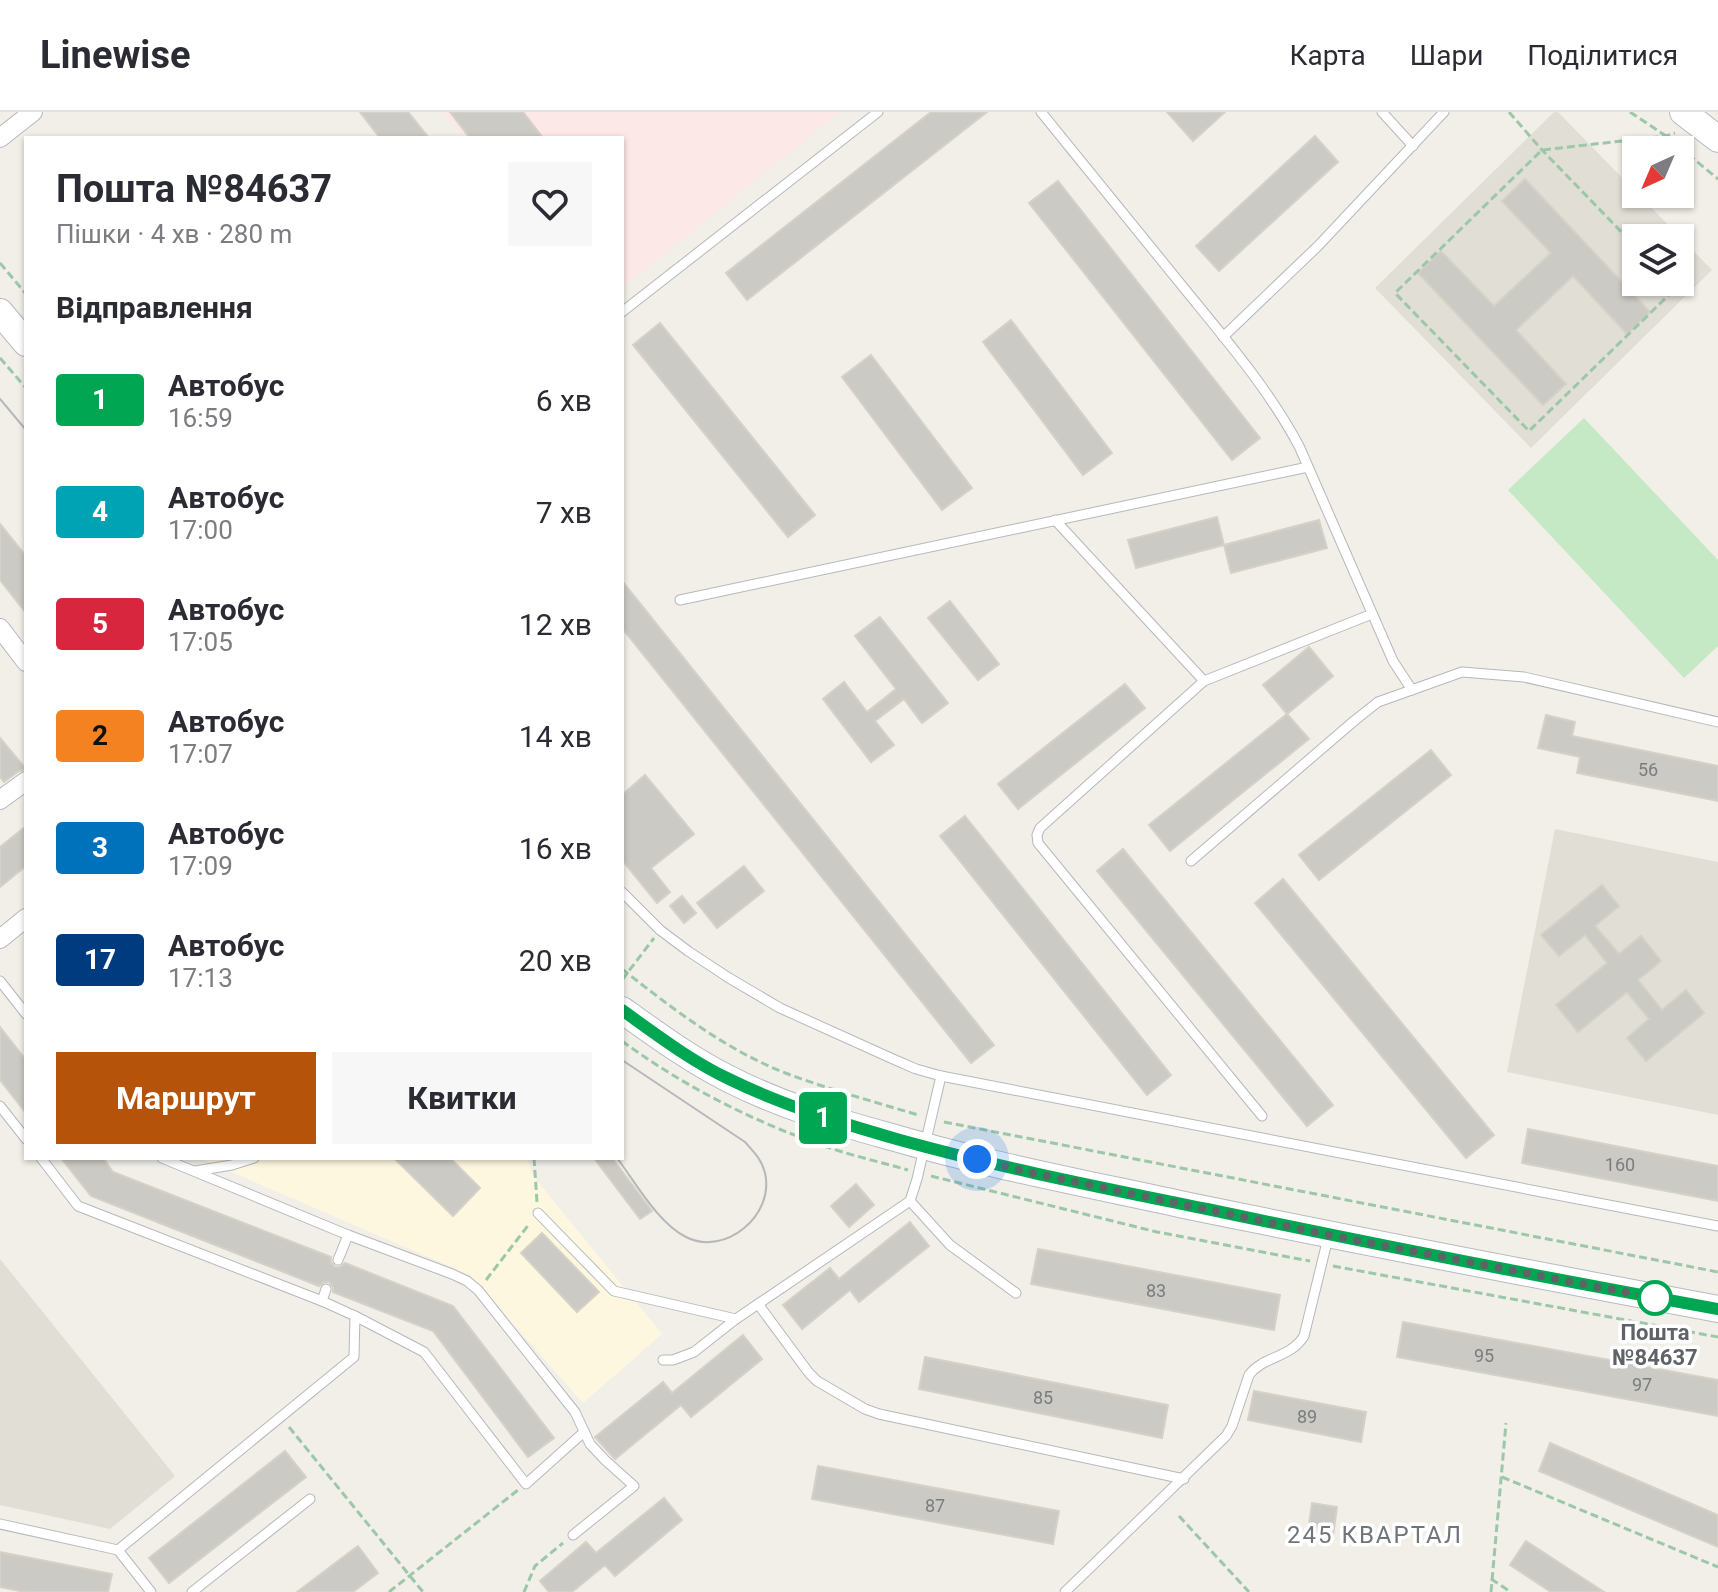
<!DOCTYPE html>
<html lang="uk">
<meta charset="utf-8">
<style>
body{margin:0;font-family:Roboto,sans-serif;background:#f7f7f7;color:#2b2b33;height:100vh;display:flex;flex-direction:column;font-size:30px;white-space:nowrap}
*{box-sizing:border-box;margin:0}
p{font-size:26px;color:#7c7c81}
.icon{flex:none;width:44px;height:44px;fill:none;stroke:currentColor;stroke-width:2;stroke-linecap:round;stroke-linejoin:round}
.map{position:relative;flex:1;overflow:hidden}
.details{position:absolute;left:24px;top:24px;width:600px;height:1024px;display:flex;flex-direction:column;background:#fff;border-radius:0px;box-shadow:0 2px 6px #0004}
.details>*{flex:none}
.badge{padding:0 16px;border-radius:6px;font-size:28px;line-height:52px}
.needle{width:52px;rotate:224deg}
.buttons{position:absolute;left:1622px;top:24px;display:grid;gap:16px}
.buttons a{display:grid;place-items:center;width:72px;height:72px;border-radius:0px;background:#fff;box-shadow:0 2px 6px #0004;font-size:40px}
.you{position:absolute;width:40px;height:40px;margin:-20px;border:6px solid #fff;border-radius:50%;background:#1a73e8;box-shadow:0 0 0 12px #1a73e833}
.map>.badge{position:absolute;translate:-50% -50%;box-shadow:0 0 0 4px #fff}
h2{padding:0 32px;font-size:30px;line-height:72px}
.round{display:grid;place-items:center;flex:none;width:84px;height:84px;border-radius:0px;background:#f7f7f7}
.headline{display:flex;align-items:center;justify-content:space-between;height:136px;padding:0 32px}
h1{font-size:38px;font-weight:700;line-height:60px}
.button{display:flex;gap:16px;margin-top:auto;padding:16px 32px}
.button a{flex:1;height:92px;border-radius:0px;background:#b45309;color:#fff;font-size:32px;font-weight:700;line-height:92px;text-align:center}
.button a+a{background:#f7f7f7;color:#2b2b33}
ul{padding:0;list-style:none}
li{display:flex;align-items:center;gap:24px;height:112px;padding:0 32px}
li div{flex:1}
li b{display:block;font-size:30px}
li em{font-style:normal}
li .badge{min-width:88px;font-weight:700;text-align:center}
header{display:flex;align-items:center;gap:48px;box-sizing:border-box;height:112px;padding:0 40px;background:#fff;border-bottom:2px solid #e1e1e2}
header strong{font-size:38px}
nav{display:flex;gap:44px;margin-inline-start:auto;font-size:28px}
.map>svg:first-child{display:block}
.commercial{fill:#fef7e0}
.education{fill:#e1ded6;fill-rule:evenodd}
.medical{fill:#fce8e6}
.green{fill:#c5e8c5}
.building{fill:#cccac5;stroke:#d6d1c6;stroke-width:2}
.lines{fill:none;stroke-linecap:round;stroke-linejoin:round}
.lane-casing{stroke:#b5b8bc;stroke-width:11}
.street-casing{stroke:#b5b8bc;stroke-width:20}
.secondary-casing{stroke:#b6babf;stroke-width:28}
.path{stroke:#9cc7a9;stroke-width:3;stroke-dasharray:8 4;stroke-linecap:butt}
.lane{stroke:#fff;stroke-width:9}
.street{stroke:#fff;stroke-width:18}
.secondary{stroke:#fff;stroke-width:26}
.tram{stroke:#b6b7b8;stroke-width:2}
.line-casing{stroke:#fff;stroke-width:18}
.line{stroke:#00a651;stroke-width:12}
.walk{stroke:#5f6368;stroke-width:8;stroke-dasharray:0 14.4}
.stop-dot{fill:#fff;stroke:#00a651;stroke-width:4}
.labels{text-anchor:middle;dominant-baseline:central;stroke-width:7;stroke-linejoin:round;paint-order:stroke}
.number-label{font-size:18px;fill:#7a7d7f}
.stop-label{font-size:22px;font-weight:bold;fill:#5f6368;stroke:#fff}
.neighbourhood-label{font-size:24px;letter-spacing:2px;fill:#70757a;stroke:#fff}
</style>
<header>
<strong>Linewise</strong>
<nav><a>Карта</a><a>Шари</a><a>Поділитися</a></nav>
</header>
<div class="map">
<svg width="1718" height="1480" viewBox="0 0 1718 1480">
<rect width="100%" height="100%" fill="#f1efe8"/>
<!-- commercial -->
<path class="commercial" d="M199,1046h328l6,18 129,158 -79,69 -113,-128z"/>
<!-- education -->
<g class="education">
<path d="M1554,0h4l78,80v2h2l74,76 -181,178 -156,-160zM1636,126h44v44h-44z"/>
<path d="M1555,717l163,33v253l-211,-43z"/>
<path d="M0,1147l175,217 -65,53 -110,-24z"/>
</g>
<!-- medical -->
<path class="medical" d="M443,0h397l-218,176v-150h-158z"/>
<!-- green -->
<path class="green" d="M1584,306l134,142v86l-34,32 -176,-188z"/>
<!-- building -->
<g class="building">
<path d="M360,0h48l21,26h-49z"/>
<path d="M450,0h73l20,26h-73z"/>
<path d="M931,0h56l-240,188 -21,-27z"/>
<path d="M1167,0h58l-32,29z"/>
<path d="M1315,24l23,26 -119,109 -23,-25z"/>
<path d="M1525,67l125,133 -23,22 -54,-58 -57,54 50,54 -23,21 -125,-132 23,-22 53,55 57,-53 -49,-52z"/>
<path d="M1058,69l202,257 -28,22 -203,-257z"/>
<path d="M1011,208l101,133 -29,22 -100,-133z"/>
<path d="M660,211l155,192 -27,22 -155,-192z"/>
<path d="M871,243l101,133 -30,22 -100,-133z"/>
<path d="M1217,405l7,28 95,-25 8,28 -96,25 -7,-28 -88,23 -8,-28z"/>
<path d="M0,412l26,32v57l-26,-33z"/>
<path d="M622,469l372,464 -23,18 -349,-435z"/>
<path d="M950,489l49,63 -21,16 -50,-62z"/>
<path d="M880,505l68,86 -26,20 -18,-24 -29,22 19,24 -23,17 -48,-63 21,-17 23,30 29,-23 -41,-53z"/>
<path d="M1309,535l24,29 -46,38 -24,-29z"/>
<path d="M1125,572l20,24 -127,101 -20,-25z"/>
<path d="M1287,602l22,25 -139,112 -21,-26z"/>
<path d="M1546,603l29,7 -3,14 146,30v35l-141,-28 3,-16 -42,-9z"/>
<path d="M0,626l26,31 -7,2 -15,11 -4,-5z"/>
<path d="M1431,638l20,25 -132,105 -20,-25z"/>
<path d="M645,663l49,59 -43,34 19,24 -13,11 -35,-43v-65z"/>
<path d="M965,704l206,259 -24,20 -207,-259z"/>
<path d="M26,714v40l-26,21v-40z"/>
<path d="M1123,737l210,256 -26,21 -210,-255z"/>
<path d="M744,754l20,25 -47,37 -20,-25z"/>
<path d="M1283,767l211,256 -28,23 -211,-255z"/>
<path d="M1602,773l17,21 -24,20 24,28 22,-18 20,25 -23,19 24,30 24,-20 18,23 -58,48 -19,-23 22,-19 -22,-27 -49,40 -22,-27 51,-42 -22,-28 -26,21 -18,-21z"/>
<path d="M682,784l14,17 -12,10 -14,-17z"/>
<path d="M0,915l26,33v53l-26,-33z"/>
<path d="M1528,1017l190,37v35l-196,-38z"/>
<path d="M61,1046h42l10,14 218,85v5l4,5h5l5,-4 108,43 101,132 -26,19 -95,-126 -100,-39v-5l-4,-5h-5l-5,4 -228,-90z"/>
<path d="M394,1046h56l30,30 -27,28z"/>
<path d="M594,1046h18l40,53 -12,8z"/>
<path d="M856,1072l18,21 -25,22 -18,-21z"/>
<path d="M910,1110l19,24 -70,56 -9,-12 -48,39 -19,-24 47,-37 9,11z"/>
<path d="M542,1121l57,59 -22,20 -56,-59z"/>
<path d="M1038,1137l242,46 -6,35 -243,-46z"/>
<path d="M1403,1210l315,58v36l-321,-59z"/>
<path d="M743,1223l19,24 -71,58 -10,-12 -66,54 -20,-22 68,-55 9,11z"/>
<path d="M925,1245l243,48 -6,33 -243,-49z"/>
<path d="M1254,1279l112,21 -5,30 -113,-22z"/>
<path d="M1550,1331l168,72v32l-179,-76z"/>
<path d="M285,1339l21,26 -137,106 -20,-25z"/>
<path d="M818,1354l241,45 -6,33 -241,-45z"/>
<path d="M664,1386l18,22 -67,56 -10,-11 -33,27h-23l-9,-11 46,-39 10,11z"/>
<path d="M1312,1391l25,4 -4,29 -25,-4z"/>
<path d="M1526,1429l78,51h-53l-41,-27z"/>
<path d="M358,1434l20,27 -25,19h-56z"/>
<path d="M0,1440l112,22 -4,18h-83l-25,-5z"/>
</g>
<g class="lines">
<defs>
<g id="lane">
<path d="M1041,0c49,60 98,121 147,181 40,49 81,97 111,153l94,215 19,29"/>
<path d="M1382,0l31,34"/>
<path d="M622,200l256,-200"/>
<path d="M1223,225l95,-91 126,-134"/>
<path d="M1055,408l149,161"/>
<path d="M680,488l628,-133"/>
<path d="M1191,749l163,-140 24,-19 84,-30 62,5 194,45"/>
<path d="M622,780l38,38 28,21 41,27 51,30 113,51 23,10 25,7 777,150"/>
<path d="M0,869l26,33"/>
<path d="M0,994l26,33"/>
<path d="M1262,1004l-224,-273 -1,-8 3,-7 164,-147 168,-67"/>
<path d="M41,1046l37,48 244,95"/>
<path d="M162,1046l186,77 104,39 15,7 11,9 97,122 15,32 15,16 29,26 -61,49"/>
<path d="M195,1059l37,-6 22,-7"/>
<path d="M910,1089l40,44 66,48"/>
<path d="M538,1101l76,78 122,28"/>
<path d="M338,1148l10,-25"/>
<path d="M758,1192l51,69 8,8 48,28 14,5 305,65"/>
<path d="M355,1204l69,36 102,132 58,-52"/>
<path d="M663,1248h10l21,-8 42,-33 174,-118 7,-22 24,-103"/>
<path d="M0,1412l118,26 236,-193 1,-41 -33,-15 4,-12"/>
<path d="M118,1438l33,42"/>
<path d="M192,1480l118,-93"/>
<path d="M1065,1480l161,-156 6,-10 17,-51c14,-19 42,-17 55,-39l24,-98"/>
</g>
<g id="street">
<path d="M0,26l33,-26"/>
<path d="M0,516l26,34"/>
<path d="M0,688l26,-19"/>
<path d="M0,827l26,-21"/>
</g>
<g id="secondary">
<path d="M1683,0l35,27"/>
<path d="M0,200l26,31"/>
<path d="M622,898c35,25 69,50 107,69 51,26 104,42 159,57 99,29 200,48 301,70 176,36 352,70 529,103"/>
</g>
</defs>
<!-- lane casing -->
<use href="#lane" class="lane-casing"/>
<!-- street casing -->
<use href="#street" class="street-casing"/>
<!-- secondary casing -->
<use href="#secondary" class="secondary-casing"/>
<!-- path -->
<g class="path">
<path d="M1509,0l33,38 94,97"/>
<path d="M1630,0l36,24 52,43"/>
<path d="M0,151l26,31"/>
<path d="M1670,170l6,6 -147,143 -134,-138 147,-143 124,-14 9,-3"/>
<path d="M0,246l26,30"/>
<path d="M622,857c51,40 105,82 166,105 43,16 87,28 130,41"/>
<path d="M622,868l32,-42"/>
<path d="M622,929c57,42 124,77 191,101 31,12 64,19 95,28"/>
<path d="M944,1010l774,150"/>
<path d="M534,1046l3,44"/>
<path d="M931,1064l226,56 153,29"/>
<path d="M1333,1154l385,71"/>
<path d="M486,1168l44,-57"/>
<path d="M289,1315l134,165"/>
<path d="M1502,1365l216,90"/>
<path d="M1179,1404l70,76"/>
<path d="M1491,1467l20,13"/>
<path d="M389,1480l129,-102"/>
<path d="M524,1480l11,-26 28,-23"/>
<path d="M1491,1480l15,-169"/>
</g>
<!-- lane -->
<use href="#lane" class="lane"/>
<!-- street -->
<use href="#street" class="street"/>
<!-- secondary -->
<use href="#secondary" class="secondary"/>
<!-- tram -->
<g class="tram">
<path d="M0,287l26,31"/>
<path d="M617,1046c19,25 41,65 69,79 39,20 89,-22 79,-64 -3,-13 -11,-21 -20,-31l-123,-82"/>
</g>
</g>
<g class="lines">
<defs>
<path id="line" d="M622,898c35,25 69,51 107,69 55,27 112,44 171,61 101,28 204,48 307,69 170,36 340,69 511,100"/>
</defs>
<!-- line casing -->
<use href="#line" class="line-casing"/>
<!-- line -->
<use href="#line" class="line"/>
<!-- walk -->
<path class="walk" d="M977,1047l51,13 301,63 326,63"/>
</g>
<!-- markers -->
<circle class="stop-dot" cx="1655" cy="1186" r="16"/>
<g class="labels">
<!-- number labels -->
<g class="number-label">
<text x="1648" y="657">56</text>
<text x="1620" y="1052">160</text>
<text x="1156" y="1178">83</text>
<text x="1484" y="1243">95</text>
<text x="1642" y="1272">97</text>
<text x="1043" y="1285">85</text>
<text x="1307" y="1304">89</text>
<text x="935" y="1393">87</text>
</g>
<!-- stop labels -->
<g class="stop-label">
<text x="1655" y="1220">Пошта<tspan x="1655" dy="25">№84637</tspan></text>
</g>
<!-- neighbourhood labels -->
<g class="neighbourhood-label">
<text x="1375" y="1423">245 КВАРТАЛ</text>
</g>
</g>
</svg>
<div class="buttons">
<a><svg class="needle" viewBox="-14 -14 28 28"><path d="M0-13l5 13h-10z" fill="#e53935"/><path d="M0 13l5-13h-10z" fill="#7c7c81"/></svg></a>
<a><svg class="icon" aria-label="layers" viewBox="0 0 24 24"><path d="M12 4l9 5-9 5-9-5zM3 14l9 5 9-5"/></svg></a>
</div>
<div class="you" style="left:977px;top:1047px"></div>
<b class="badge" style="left:823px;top:1006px;background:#00a651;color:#fff">1</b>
<section class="details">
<div class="headline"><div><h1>Пошта №84637</h1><p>Пішки · 4 хв · 280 m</p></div><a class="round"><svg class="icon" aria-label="heart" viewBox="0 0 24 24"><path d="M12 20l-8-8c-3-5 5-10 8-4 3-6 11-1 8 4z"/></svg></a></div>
<h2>Відправлення</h2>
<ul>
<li><span class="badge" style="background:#00a651;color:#fff">1</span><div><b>Автобус</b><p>16:59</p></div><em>6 хв</em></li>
<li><span class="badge" style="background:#00a3b4;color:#fff">4</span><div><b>Автобус</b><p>17:00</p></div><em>7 хв</em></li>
<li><span class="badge" style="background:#d7263d;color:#fff">5</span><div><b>Автобус</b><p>17:05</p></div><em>12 хв</em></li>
<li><span class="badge" style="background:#f58220;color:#111">2</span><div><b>Автобус</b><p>17:07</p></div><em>14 хв</em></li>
<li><span class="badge" style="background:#0072bc;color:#fff">3</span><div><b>Автобус</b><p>17:09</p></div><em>16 хв</em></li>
<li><span class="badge" style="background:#003b80;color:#fff">17</span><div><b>Автобус</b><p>17:13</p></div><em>20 хв</em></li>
</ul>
<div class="button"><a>Маршрут</a><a>Квитки</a></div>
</section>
</div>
